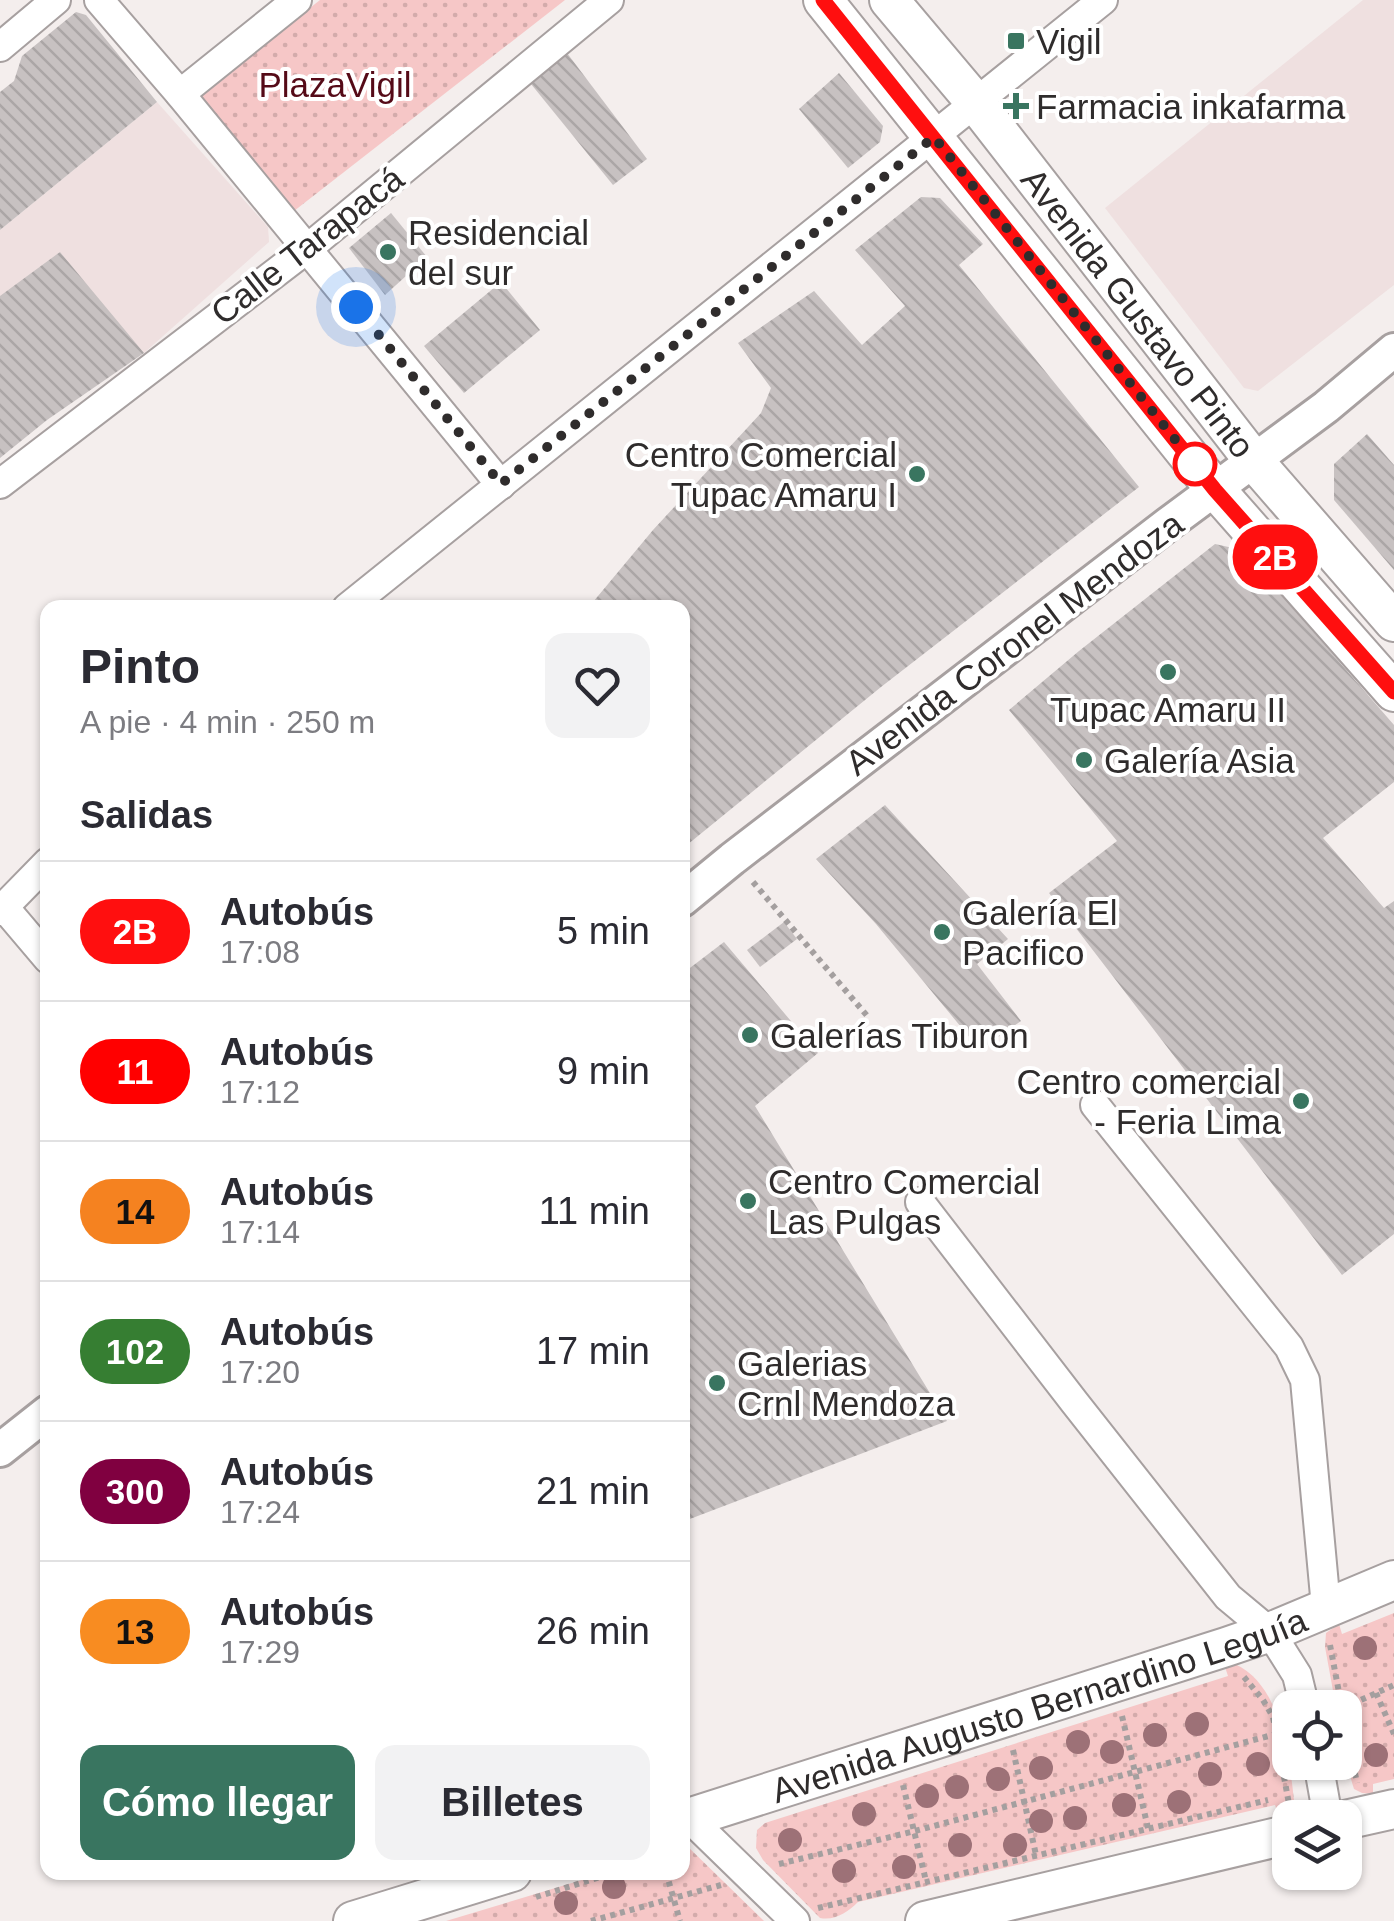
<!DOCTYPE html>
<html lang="es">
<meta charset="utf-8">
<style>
body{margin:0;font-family:Helvetica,sans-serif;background:#f2f2f3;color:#2b2b33;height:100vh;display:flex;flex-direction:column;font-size:38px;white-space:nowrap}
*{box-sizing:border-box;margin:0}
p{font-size:32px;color:#7c7c81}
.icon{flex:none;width:55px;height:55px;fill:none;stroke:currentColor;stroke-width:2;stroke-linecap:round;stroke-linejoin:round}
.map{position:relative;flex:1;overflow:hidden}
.drawer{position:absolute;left:40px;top:600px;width:650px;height:1280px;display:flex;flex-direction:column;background:#fff;border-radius:20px;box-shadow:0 2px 8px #0004}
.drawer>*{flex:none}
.badge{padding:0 20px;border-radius:32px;font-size:35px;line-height:65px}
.buttons{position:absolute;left:1272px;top:1690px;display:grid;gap:20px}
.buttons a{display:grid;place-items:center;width:90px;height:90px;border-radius:20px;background:#fff;box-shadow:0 2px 8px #0004;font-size:50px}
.you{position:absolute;width:50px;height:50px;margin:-25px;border:8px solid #fff;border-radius:50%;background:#1a73e8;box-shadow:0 0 0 15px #1a73e833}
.map>.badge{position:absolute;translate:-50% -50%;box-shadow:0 0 0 5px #fff}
h2{padding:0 40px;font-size:38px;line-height:90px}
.round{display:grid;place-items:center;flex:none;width:105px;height:105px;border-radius:20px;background:#f2f2f3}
.summary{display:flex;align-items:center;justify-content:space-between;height:170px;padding:0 40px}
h1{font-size:48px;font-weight:800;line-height:75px}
.action{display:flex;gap:20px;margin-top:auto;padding:20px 40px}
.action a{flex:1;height:115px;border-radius:20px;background:#397560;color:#fff;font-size:40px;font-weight:800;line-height:115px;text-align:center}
.action a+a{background:#f2f2f3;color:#2b2b33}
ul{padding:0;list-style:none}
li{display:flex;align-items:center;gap:30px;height:140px;padding:0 40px;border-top:2px solid #e1e1e2}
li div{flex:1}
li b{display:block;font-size:38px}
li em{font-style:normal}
li .badge{min-width:110px;font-weight:700;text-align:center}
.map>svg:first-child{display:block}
.built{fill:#efe0e0}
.park{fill:url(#park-dots)}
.building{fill:url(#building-back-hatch)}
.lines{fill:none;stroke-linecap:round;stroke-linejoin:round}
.minor-casing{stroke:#a7a0a0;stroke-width:32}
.tertiary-casing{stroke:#a7a0a0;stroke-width:38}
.secondary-casing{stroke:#a7a0a0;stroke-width:42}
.path{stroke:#a49f9f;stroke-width:6;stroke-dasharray:5 5;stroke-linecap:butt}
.minor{stroke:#fff;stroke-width:28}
.tertiary{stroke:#fff;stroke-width:32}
.secondary{stroke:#fff;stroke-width:38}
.tree{fill:#9d7177}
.line-casing{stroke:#fff;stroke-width:22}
.line{stroke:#ff0f0f;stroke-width:15}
.walk{stroke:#2f2c2c;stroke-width:10;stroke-dasharray:0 18}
.poi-dot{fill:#397560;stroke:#fff;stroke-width:4}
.stop-dot{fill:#fff;stroke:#ff0f0f;stroke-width:5}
.labels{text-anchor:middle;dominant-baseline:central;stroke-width:8;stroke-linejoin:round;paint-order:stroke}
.poi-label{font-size:35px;fill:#2f2c2c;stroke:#fff;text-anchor:start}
.park-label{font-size:35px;fill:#550a17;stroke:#fff}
.street-label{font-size:35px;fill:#2f2c2c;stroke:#fff}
</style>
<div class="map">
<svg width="1394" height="1921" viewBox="0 0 1394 1921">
<defs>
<pattern id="park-dots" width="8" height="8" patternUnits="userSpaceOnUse" patternTransform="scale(2.5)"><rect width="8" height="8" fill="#f6c7c7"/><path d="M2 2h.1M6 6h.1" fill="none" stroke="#d3abab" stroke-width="1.8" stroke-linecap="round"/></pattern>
<pattern id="building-back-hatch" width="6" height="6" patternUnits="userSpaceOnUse" patternTransform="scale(2.5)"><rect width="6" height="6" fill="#c7c1c1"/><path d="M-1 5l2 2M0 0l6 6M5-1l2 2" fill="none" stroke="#aba6a6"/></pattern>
</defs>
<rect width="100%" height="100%" fill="#f4eeed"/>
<!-- built -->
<g class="built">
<path d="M1363,0h31v285l-136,106 -14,-3 -139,-180z"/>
<path d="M157,102l111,125 1,15 -125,111 -144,-57v-66z"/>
</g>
<!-- park -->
<g class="park">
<path d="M320,0h245l-271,211 -95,-115z"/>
<path d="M1394,1613v166l-21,5v10l-11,-1 -8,-4c-9,-27 -9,-53 -9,-81l-9,-1 -11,-60 1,-14 13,-9 3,10z"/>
<path d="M1235,1664c46,21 54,92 59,136l-3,7 -13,6 -3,-8 -417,97c-10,10 -23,19 -38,16l-57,-58 -7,-12 1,-18 8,-7 463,-147 -3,-9z"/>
<path d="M683,1842l81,79h-318l159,-48 77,-1z"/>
</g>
<!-- building -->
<g class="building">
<path d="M76,12l10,3 71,87 -157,128v-138l14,-11 8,-25z"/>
<path d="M567,53l80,106 -34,26 -82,-101z"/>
<path d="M839,73l44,53 -3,16 -32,26 -49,-59z"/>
<path d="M921,197l19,1 43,46 -24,21 180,222 -258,200 -199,162v-241h-94l65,-78 108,-117 10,-25 -33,-45 76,-52 48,54 43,-39 -50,-56z"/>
<path d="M391,213l36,44 -42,38 -36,-47z"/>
<path d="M60,252l84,101 -97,67 -47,38v-162z"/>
<path d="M501,282l39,48 -76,63 -40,-47z"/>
<path d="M1367,434l27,31v105l-60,-70v-36z"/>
<path d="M1215,544l27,6 152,175v57l-71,56 61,70 10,-7v333l-52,41 -293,-382 68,-52 -108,-131 70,-59z"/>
<path d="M885,805l123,134 -31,25 44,57 -41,29 -104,-126 -60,-65z"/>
<path d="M784,922l13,17 -37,28 -13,-17z"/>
<path d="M724,942l94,111 -63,53 192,315 -265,101v-548z"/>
</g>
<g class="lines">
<defs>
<g id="minor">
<path d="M99,0l81,94 321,391"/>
<path d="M0,47l56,-47"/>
<path d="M180,94l117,-94"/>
<path d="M0,484l308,-236 301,-248"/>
<path d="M347,608l756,-608"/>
<path d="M4,907l44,52"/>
<path d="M0,911l48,-49"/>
<path d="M1095,1105l194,242 16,33 21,227"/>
<path d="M920,1202l155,201 153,194 42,35 27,43 8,33"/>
<path d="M1318,1762l10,56"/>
<path d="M682,1811l113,110"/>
</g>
<g id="tertiary">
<path d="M682,900l50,-41 436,-335 158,-117 68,-57"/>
<path d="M0,1450l48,-38"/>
</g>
<g id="secondary">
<path d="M823,0l392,489 179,203"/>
<path id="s1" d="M889,0l86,102 279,359 140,161"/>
<path id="s2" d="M682,1820l544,-173 44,-15 124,-52"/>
<path d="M1345,1820l49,-11"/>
<path d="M353,1921l159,-49"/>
<path d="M925,1921l365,-87"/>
</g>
</defs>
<!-- minor casing -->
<use href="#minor" class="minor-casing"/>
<!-- tertiary casing -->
<use href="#tertiary" class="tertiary-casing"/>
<!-- secondary casing -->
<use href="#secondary" class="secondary-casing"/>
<!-- path -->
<g class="path">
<path d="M753,882l116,136"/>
<path d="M1330,1645l12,63"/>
<path d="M1244,1677l19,23 10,17 16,87"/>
<path d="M1376,1693l18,41"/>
<path d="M1343,1708l51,-23"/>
<path d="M1122,1716l26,112"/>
<path d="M1345,1724l12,59"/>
<path d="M1013,1750l23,105"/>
<path d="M903,1785l23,96"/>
<path d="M779,1864l136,-33 361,-97"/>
<path d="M666,1872l14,49"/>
<path d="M536,1897l80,-25"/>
<path d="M818,1908l450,-108"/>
<path d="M591,1921l130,-36"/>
</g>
<!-- minor -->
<use href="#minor" class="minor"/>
<!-- tertiary -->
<use href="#tertiary" class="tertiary"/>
<!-- secondary -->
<use href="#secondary" class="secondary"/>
</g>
<!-- trees -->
<g class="tree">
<circle cx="1365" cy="1648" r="12"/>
<circle cx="1197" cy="1724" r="12"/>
<circle cx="1155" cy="1735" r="12"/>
<circle cx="1078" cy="1742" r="12"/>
<circle cx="1112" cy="1752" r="12"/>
<circle cx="1376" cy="1755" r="12"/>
<circle cx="1258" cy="1764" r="12"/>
<circle cx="1041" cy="1768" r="12"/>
<circle cx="1210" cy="1774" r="12"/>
<circle cx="998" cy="1779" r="12"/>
<circle cx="957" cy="1787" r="12"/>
<circle cx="927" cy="1796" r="12"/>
<circle cx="1179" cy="1802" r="12"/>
<circle cx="1124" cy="1805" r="12"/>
<circle cx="864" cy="1814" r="12"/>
<circle cx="1075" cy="1818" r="12"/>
<circle cx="1041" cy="1821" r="12"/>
<circle cx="790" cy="1840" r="12"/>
<circle cx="960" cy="1845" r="12"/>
<circle cx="1015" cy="1845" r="12"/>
<circle cx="904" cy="1867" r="12"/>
<circle cx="844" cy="1871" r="12"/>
<circle cx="614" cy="1887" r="12"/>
<circle cx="566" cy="1903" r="12"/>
</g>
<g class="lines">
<defs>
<path id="line" d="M823,0l392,490 179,202"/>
</defs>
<!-- line casing -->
<use href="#line" class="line-casing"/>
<!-- line -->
<use href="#line" class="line"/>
<!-- walk -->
<path class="walk" d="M356,307l145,177 433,-347 267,335 -6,-8"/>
</g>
<!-- markers -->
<g class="poi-dot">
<rect x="1006" y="31" width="20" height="20" rx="5"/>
<path d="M1011 91h10v10h10v10h-10v10h-10v-10h-10v-10h10z"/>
<circle cx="388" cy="252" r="10"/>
<circle cx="917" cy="474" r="10"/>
<circle cx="1168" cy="672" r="10"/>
<circle cx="1084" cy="760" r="10"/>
<circle cx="942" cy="932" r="10"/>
<circle cx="750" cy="1035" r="10"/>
<circle cx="1301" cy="1101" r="10"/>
<circle cx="748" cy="1201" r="10"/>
<circle cx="717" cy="1383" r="10"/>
</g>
<circle class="stop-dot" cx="1195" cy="464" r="20"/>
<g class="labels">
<!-- poi labels -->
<g class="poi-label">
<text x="1036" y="41">Vigil</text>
<text x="1036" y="106">Farmacia inkafarma</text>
<text x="408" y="232">Residencial<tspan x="408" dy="40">del sur</tspan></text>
<text x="897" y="454" text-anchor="end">Centro Comercial<tspan x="897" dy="40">Tupac Amaru I</tspan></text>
<text x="1168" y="709" text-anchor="middle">Tupac Amaru II</text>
<text x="1104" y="760">Galería Asia</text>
<text x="962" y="912">Galería El<tspan x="962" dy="40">Pacifico</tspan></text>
<text x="770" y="1035">Galerías Tiburon</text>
<text x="1281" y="1081" text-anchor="end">Centro comercial<tspan x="1281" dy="40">- Feria Lima</tspan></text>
<text x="768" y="1181">Centro Comercial<tspan x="768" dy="40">Las Pulgas</tspan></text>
<text x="737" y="1363">Galerias<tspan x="737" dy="40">Crnl Mendoza</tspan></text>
</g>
<!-- park labels -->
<g class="park-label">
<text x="335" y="84">PlazaVigil</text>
</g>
<!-- street labels -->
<g class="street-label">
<text transform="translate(307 245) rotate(-38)">Calle Tarapacá</text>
<text stroke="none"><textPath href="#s1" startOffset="400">Avenida Gustavo Pinto</textPath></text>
<text transform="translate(1014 643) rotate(-37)">Avenida Coronel Mendoza</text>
<text stroke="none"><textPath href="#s2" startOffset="375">Avenida Augusto Bernardino Leguía</textPath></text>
</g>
</g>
</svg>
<div class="buttons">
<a><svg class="icon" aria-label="locate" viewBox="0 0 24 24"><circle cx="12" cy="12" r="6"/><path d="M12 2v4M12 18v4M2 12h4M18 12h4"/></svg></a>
<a><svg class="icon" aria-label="layers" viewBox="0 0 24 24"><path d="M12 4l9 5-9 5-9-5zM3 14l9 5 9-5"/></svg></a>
</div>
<div class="you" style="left:356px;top:307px"></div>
<b class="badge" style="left:1275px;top:557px;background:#ff0f0f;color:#fff">2B</b>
<section class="drawer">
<div class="summary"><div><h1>Pinto</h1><p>A pie · 4 min · 250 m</p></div><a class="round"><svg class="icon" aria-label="heart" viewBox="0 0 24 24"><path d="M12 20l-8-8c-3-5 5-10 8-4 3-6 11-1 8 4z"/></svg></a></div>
<h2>Salidas</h2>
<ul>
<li><span class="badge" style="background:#ff0f0f;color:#fff">2B</span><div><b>Autobús</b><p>17:08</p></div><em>5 min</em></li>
<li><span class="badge" style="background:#f00;color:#fff">11</span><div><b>Autobús</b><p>17:12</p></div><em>9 min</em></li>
<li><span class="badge" style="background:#f58220;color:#111">14</span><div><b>Autobús</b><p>17:14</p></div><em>11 min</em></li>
<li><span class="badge" style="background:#367e32;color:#fff">102</span><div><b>Autobús</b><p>17:20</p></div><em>17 min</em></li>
<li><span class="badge" style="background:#800040;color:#fff">300</span><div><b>Autobús</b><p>17:24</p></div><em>21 min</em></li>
<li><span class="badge" style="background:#f88c21;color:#111">13</span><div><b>Autobús</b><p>17:29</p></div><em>26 min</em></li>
</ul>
<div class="action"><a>Cómo llegar</a><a>Billetes</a></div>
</section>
</div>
